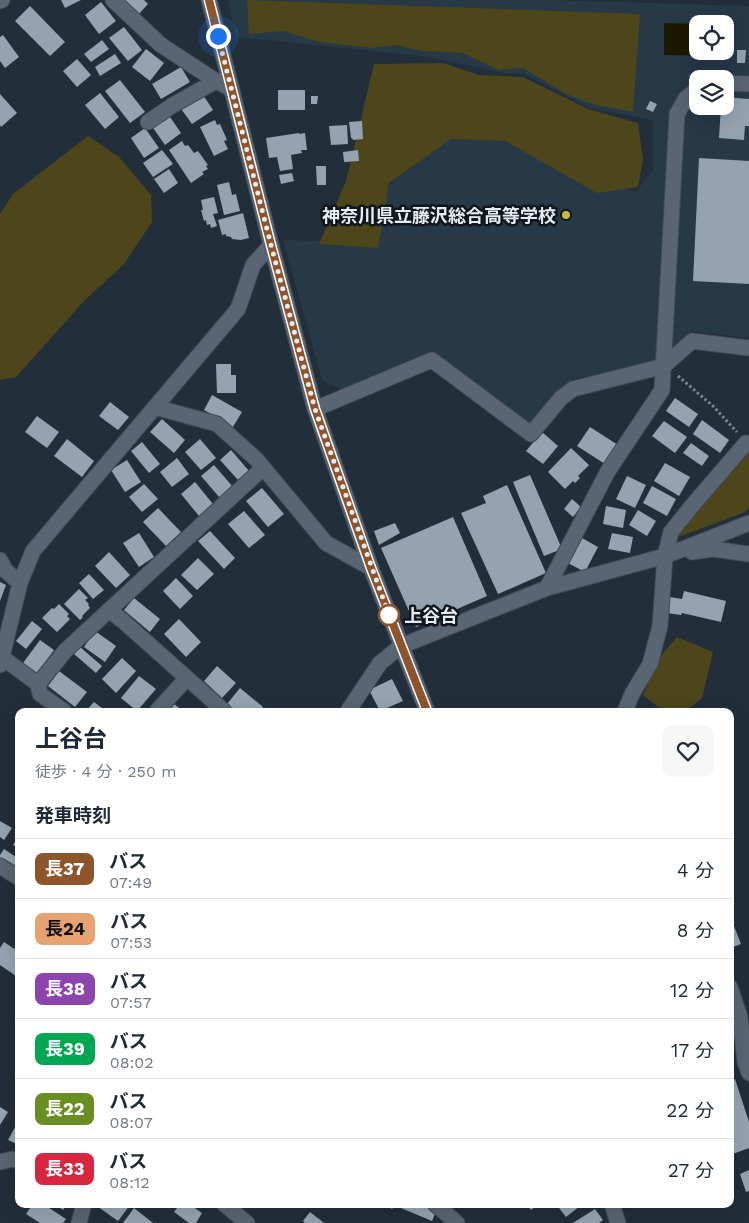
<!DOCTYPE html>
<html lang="ja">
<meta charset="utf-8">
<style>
body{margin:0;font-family:"Work Sans","Noto Sans JP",sans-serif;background:#f6f6f7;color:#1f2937;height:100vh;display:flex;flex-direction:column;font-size:19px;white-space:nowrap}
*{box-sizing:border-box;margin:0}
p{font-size:16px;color:#747a83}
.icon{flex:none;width:28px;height:28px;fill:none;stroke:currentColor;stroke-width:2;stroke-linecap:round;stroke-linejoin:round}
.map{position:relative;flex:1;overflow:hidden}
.drawer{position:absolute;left:15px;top:708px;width:719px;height:500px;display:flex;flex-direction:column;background:#fff;border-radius:10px;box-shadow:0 5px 20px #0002}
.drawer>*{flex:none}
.badge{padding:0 10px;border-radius:8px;font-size:18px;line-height:32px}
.buttons{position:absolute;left:689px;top:15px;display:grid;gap:10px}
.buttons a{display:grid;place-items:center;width:45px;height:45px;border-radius:10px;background:#fff;box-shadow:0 5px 20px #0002;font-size:25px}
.you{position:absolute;width:25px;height:25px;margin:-12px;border:4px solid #fff;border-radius:50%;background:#1a73e8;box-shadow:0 0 0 8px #1a73e833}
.map>.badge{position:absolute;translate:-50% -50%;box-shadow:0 0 0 2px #fff}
h2{padding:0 20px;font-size:19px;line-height:45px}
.round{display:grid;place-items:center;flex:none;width:52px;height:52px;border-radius:10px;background:#f6f6f7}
.head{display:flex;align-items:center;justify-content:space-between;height:85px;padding:0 20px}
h1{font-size:24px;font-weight:700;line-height:38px}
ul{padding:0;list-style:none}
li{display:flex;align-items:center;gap:15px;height:60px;padding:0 20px;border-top:1px solid #e0e1e3}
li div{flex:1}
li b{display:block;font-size:19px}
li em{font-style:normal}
li .badge{min-width:55px;font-weight:700;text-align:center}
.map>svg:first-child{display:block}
.built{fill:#273847;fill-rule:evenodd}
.green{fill:#4c461a}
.water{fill:#1d1900}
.building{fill:#95a3b1}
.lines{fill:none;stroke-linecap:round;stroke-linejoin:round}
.minor-casing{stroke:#404a53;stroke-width:17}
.path{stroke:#7d8790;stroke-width:3;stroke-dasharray:2.5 2.5;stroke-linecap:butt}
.minor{stroke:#596572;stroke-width:15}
.line-casing{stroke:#fff;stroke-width:11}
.line{stroke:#8e552d;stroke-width:8}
.walk{stroke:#e6edf4;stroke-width:5;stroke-dasharray:0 9}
.poi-dot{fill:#caba39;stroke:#10161b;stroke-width:2}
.stop-dot{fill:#fff;stroke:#8e552d;stroke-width:2.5}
.labels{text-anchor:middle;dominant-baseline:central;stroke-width:5;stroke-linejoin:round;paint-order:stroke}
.poi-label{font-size:18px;font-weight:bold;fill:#e6edf4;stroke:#10161b;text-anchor:end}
.stop-label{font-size:18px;font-weight:bold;fill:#e6edf4;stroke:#10161b;text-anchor:start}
</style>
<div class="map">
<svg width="749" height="1223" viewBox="0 0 749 1223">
<rect width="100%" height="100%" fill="#222e39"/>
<!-- built -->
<path class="built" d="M228,0h325l196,6v332l-57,-7 -12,16 -25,14 -82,18 -42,45h-8l-89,-68 -88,36 -24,-12 -39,-140 79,2 14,-5 22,-85 42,-35 196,75 17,-23v-49l-63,-12 -66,-34 -21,-1 -74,-16 -193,-20zM698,24h27v27h-27zM698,79h27v27h-27z"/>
<!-- green -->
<g class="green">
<path d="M247,0l393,14 -7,98 -38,-7 -29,-11 -43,-26 -24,2 -37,-17 -40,-2 -27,-6 -24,3 -52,-6 -35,-11 -35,3z"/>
<path d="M443,63l36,12 44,2 65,32 50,14 5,36 -5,28 -41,6 -92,-52 -54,-2 -62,44 -11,65 -59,-4 27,-63 28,-117z"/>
<path d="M88,136l31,21 32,38 1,27 -28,42 -39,36 -69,77 -16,3v-166l13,-20z"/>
<path d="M749,449v59l-6,5 -65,24 30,-44z"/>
<path d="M677,637l36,15 -11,46 -16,13h-23l-20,-16 15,-36z"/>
</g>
<!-- water -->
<path class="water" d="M664,23l33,1 1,27h26v5l-60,-1z"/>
<!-- building -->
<g class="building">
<path d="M61,0h20l-16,8z"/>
<path d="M123,0h21l4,4 -10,11z"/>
<path d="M101,2l15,19 -17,13 -14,-19z"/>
<path d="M30,6l35,36 -15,14 -35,-35z"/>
<path d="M124,27l18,23 -14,11 -19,-23z"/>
<path d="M3,35l16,22 -14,11 -5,-7v-24z"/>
<path d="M102,40l7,9 -18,13 -7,-8z"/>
<path d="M146,49l18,14 -14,18 -18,-14z"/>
<path d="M737,50h9l-1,13h-8z"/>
<path d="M115,54l6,9 -21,13 -5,-9z"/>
<path d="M77,59l14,16 -14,12 -14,-16z"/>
<path d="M181,67l9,15 -29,17 -9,-15z"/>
<path d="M120,80l25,32 -15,11 -25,-32z"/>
<rect x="278" y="90" width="27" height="20"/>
<path d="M100,93l19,24 -14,12 -20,-24z"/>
<path d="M0,94l17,19 -16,14 -1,-2z"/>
<path d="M203,95l10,15 -21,14 -13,-18z"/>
<path d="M311,96h7l-1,8h-6z"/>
<path d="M725,97l24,2v27h-4l-1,14 -25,-2 2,-32h4z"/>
<path d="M650,101l7,3 -4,8 -7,-3z"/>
<path d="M170,117l11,16 -16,12 -14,-20 9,-6 3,3z"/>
<path d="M215,120l2,5 3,-1 7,16 -3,1 4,8 -14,7 -14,-29z"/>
<path d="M362,121l1,18 -10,1 -1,-2h-1l-2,-16z"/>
<path d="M347,125l1,19 -17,1 -2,-19z"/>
<path d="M145,128l14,20 -15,10 -13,-20z"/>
<path d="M299,133v1l6,-1 2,17h-6l1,3 -11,2 2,14 -13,2 -3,-14 -8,1 -3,-20z"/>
<path d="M182,141l3,5 3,-1 6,8 4,-2 10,14 -2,1 2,3 -6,3 2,2 -13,9 -22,-33z"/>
<path d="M162,150l11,14 -20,13 -10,-14z"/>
<path d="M358,150l1,11 -15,1 -1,-10z"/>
<path d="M699,158l50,3v123l-56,-3z"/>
<path d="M316,166h10v19h-9z"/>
<path d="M169,169l9,14 -14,10 -10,-14z"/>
<path d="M292,173l2,8 -13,3 -2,-9z"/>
<path d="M229,182l3,13 4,-1 4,17 -16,4 -7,-30z"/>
<path d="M214,197l4,16 -5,1 4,12 -6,2 -1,-4 -3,1 -1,-5 -2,1 -3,-11h2l-2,-10z"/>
<path d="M243,213l6,25 -8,2 -9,-1 -1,-2 -5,-1v-2l-4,1 -4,-15z"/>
<path d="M216,364h15v11h5v18h-19z"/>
<path d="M212,395l30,17 -9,15 -29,-17z"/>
<path d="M675,398l23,16 -9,13 -23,-16z"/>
<path d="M110,402l19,15 -11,13 -19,-14z"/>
<path d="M37,416l22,16 -12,16 -22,-16z"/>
<path d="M162,419l23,21 -11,13 -24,-21z"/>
<path d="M702,420l27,20 -9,13 -27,-19z"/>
<path d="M664,421l23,16 -12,16 -23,-17z"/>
<path d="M590,427l28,18 -13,19 -28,-18z"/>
<path d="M542,432l16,14 -15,18 -17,-13z"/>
<path d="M67,439l27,22 -12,16 -28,-21z"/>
<path d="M200,439l16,19 -15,12 -16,-18z"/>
<path d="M142,442l18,22 -11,9 -18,-22z"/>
<path d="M691,443l18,13 -7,10 -19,-13z"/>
<path d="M571,448l18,17 -11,11 2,2 -5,5 -2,-2 -8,8 -17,-17z"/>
<path d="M231,450l18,21 -11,9 -18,-20z"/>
<path d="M177,458l12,16 -17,13 -12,-15z"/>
<path d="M127,460l14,22 -16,10 -14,-22z"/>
<path d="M665,463l25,14 -11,19 -25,-15z"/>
<path d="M214,465l19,22 -13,11 -19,-22z"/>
<path d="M530,475l32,74 -18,7 -31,-74z"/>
<path d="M627,476l19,9 -11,23 -19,-9z"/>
<path d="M195,482l18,22 -14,12 -18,-22z"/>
<path d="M144,484l14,15 -16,13 -13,-15z"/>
<path d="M507,485l39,88 -48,21 -37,-81 25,-10 -3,-7z"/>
<path d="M652,486l24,13 -9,17 -24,-13z"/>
<path d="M262,488l22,26 -16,13 -22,-26z"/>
<path d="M572,499l9,8 -8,10 -9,-8z"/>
<path d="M606,506l20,4 -3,18 -20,-4z"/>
<path d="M158,508l23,24 -15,14 -23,-24z"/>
<path d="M638,510l18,11 -9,15 -18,-11z"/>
<path d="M244,511l21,24 -16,13 -21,-24z"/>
<path d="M453,517l34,79 -71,31 -35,-79z"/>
<path d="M395,523l5,10 -21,12 -5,-14z"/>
<path d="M210,531l25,27 -11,11 -26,-28z"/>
<path d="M139,533l15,24 -15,10 -16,-24z"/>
<path d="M612,533l21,4 -3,16 -22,-4z"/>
<path d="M582,538l16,9 -13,25 -17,-9z"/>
<path d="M109,552l21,23 -14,13 -21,-22z"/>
<path d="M198,558l16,16 -17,16 -16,-15z"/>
<path d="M89,574l15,16 -11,9 -14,-16z"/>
<path d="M176,578l17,18 -13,13 -17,-18z"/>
<path d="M0,582l6,3 -6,16z"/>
<path d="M79,589l9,9 -3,2 4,4 -1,1 2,3 -8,8 1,1 -3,3 -16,-16z"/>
<path d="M684,591l42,10 -5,21 -39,-9 -1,2 -14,-2 3,-16 12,2z"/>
<path d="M134,598l26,21 -10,13 -26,-22z"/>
<path d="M59,604l10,10 -2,2 3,3 -13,13 -15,-14 10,-10 2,1z"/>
<path d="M179,619l22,23 -15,15 -22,-23z"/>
<path d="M32,621l10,8 -16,20 -10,-8z"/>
<path d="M95,631l21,15 -11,16 -21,-15z"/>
<path d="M40,640l14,10 -17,23 -14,-10z"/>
<path d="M80,647l22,19 -6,7 -22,-19z"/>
<path d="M122,658l14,13 -20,22 -14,-14z"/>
<path d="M217,666l19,17 -14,15 -18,-17z"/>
<path d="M59,671l28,21 -12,15 -27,-21z"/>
<path d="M139,676l17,13 -19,22 -16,-13z"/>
<path d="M392,679l11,22 -23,10 -11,-21z"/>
<path d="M240,688l23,19 -3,4h-25l-8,-7z"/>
<path d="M94,702l12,9h-20z"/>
<path d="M174,704l9,7h-14z"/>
<path d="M0,821l12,7 -8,12 -4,-3z"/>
<path d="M19,835v14l-6,-4z"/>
<path d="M4,849l15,10v2l-6,10 -13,-8v-8z"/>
<path d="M730,916l11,28 -11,4z"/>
<path d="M4,942l15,10v20l-3,4 -16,-11v-17z"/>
<path d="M735,1079l14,43v26l-19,7v-74z"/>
<path d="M0,1107l8,5 -8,13z"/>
<path d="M19,1120v25l-11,-5z"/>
<path d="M749,1170v21l-3,1 -6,-18z"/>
<path d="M33,1204h10l23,15 -3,4h-23l-14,-9z"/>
<path d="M55,1204h12l-4,6z"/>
<path d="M94,1204h34l2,1 -12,16z"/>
<path d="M180,1204h9l13,9 -6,10h-7l-15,-11z"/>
<path d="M289,1204h13l-2,4z"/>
<path d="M385,1204h11l-4,5z"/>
<path d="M403,1204h22l12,5 -5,12 -31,-13z"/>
<path d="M530,1204h9l-8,6 -3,-4z"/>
<path d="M556,1204h22l2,2 -14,11z"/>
<path d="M134,1208l19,15h-30z"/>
<path d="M595,1209l8,11 -4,3h-26z"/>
<path d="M310,1212l14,11h-19l-2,-2z"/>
</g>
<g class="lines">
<defs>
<g id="minor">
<path d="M113,0l48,45 55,36 15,8"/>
<path d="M209,0l62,245 44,164 56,159 56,143"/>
<path d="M0,1l2,-1"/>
<path d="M725,83l24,1"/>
<path d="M148,122l25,-17 43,-24"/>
<path d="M155,407l83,-98 15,-44 18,-20"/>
<path d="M315,409l117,-49 99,74 30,-36 12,-9 91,-23 28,-25 57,7"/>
<path d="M692,552l21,-3 36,5"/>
<path d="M0,560l6,11 14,12"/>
<path d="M547,588l61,-117 54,-81 15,-276 9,-16 12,-9"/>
<path d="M109,610l14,11 101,90"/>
<path d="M3,658l35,26 28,-34 197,-182"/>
<path d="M0,665l20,-82 13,-32 122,-144 62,17 39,35 70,84 45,25"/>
<path d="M38,684l2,10 24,17"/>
<path d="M157,711l29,-32"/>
<path d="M348,711l32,-48 21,-17 146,-58 118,-32 84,-33"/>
<path d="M625,711l7,-17 18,-30 10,-38 5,-70 6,-24 20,-25 55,-64"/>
<path d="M0,866l19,12"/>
<path d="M730,987l10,30 5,45 4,11"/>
<path d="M0,1162l12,-3 7,2"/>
<path d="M224,1204l23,19"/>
<path d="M435,1204l22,19"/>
<path d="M612,1204l6,19"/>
<path d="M79,1223l5,-19"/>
</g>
</defs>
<!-- minor casing -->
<use href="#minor" class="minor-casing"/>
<!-- path -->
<path class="path" d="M678,376l35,30 24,26"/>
<!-- minor -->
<use href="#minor" class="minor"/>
</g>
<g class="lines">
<defs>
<path id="line" d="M209,0l62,245 44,164 56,159 56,143"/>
</defs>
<!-- line casing -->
<use href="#line" class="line-casing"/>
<!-- line -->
<use href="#line" class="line"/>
<!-- walk -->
<path class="walk" d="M218,36l53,209 44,164 74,206"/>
</g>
<!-- markers -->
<circle class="poi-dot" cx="566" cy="215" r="5"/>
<circle class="stop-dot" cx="389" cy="615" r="10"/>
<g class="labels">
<!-- poi labels -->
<g class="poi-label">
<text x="556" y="215">神奈川県立藤沢総合高等学校</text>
</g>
<!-- stop labels -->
<g class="stop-label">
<text x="404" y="615">上谷台</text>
</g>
</g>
</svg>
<div class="buttons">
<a><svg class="icon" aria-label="locate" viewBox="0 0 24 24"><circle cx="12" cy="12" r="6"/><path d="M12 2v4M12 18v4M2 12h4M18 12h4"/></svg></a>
<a><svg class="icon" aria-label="layers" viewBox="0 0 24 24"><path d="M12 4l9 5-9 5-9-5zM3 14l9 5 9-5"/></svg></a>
</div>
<div class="you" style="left:218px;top:36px"></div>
<section class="drawer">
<div class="head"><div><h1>上谷台</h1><p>徒歩 · 4 分 · 250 m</p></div><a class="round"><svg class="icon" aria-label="heart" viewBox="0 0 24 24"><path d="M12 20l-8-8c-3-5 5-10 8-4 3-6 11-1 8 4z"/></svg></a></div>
<h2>発車時刻</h2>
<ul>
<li><span class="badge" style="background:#8e552d;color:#fff">長37</span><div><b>バス</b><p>07:49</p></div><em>4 分</em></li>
<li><span class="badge" style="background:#e6a271;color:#111">長24</span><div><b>バス</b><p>07:53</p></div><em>8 分</em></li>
<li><span class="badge" style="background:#8e44ad;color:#fff">長38</span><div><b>バス</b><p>07:57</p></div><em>12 分</em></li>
<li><span class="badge" style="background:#00a651;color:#fff">長39</span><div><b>バス</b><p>08:02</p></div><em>17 分</em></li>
<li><span class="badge" style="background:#6b8e23;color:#fff">長22</span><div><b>バス</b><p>08:07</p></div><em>22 分</em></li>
<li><span class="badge" style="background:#d7263d;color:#fff">長33</span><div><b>バス</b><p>08:12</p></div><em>27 分</em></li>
</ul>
</section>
</div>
